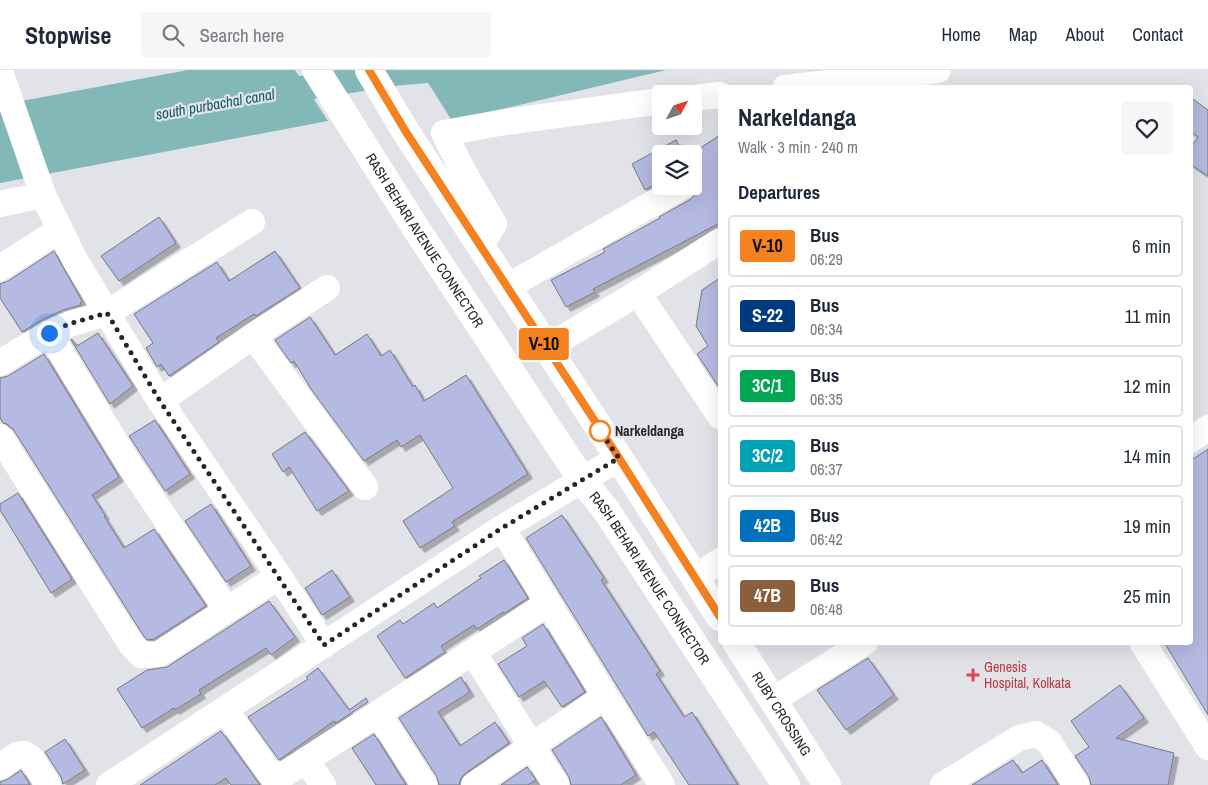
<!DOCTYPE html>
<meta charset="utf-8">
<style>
body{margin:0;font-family:"Archivo Narrow",sans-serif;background:#f6f6f7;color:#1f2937;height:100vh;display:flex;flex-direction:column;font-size:19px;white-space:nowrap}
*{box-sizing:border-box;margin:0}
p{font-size:16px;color:#747a83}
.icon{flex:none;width:28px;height:28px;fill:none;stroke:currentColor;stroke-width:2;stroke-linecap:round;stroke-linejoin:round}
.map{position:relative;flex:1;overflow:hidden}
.side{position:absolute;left:718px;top:15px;width:475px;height:560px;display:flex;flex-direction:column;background:#fff;border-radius:5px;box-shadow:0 5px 20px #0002}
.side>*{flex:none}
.badge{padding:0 10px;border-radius:4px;font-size:18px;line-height:32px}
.needle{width:32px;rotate:50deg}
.fabs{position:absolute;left:652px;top:15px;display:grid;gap:10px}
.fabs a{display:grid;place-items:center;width:50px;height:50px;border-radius:5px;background:#fff;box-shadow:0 5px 20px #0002;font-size:25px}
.you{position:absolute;width:25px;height:25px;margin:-12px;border:4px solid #fff;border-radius:50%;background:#1a73e8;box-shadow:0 0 0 8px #1a73e833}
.map>.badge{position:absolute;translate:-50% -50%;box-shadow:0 0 0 2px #fff}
h2{padding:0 20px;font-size:19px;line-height:45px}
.round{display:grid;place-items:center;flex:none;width:52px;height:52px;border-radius:5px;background:#f6f6f7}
.summary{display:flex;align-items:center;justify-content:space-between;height:85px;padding:0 20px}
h1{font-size:24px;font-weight:700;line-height:38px}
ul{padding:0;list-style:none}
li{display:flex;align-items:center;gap:15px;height:62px;margin:0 10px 8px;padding:0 10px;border:2px solid #e0e1e3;border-radius:5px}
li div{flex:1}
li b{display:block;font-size:19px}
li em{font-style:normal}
li .badge{min-width:55px;font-weight:700;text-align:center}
header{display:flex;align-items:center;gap:30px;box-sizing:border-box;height:70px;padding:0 25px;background:#fff;border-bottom:1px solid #e0e1e3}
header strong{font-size:24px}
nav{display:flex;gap:28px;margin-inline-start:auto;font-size:18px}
.search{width:350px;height:45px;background:#f6f6f7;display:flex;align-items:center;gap:12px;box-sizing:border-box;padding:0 18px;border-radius:5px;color:#747a83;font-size:19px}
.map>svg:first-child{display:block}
.water{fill:#83b8b8}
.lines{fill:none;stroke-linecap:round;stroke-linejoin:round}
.canal{stroke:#83b8b8;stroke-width:25}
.building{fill:#b4bae1;stroke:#77787e;filter:url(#shadow)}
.minor{stroke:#fff;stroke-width:26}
.major{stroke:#fff;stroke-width:28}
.line-casing{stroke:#fff;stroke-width:11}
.line{stroke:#f58220;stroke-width:8}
.walk{stroke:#262629;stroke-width:5;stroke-dasharray:0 9}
.stop-dot{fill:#fff;stroke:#f58220;stroke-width:2.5}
.health-dot{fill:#e0444e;stroke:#e2e3e9;stroke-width:2}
.labels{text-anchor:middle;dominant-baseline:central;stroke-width:4.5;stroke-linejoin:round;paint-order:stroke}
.street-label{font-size:14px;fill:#262629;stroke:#e2e3e9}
.stop-label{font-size:14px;font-weight:bold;fill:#262629;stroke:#e2e3e9;text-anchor:start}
.health-label{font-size:14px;fill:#be3a42;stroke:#e2e3e9;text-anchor:start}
.water-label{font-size:15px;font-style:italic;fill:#105c5d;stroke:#e2e3e9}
</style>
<header>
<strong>Stopwise</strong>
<div class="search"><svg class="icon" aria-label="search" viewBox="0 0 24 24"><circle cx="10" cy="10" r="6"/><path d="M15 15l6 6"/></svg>Search here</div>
<nav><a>Home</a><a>Map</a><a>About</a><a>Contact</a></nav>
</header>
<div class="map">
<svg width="1208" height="715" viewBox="0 0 1208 715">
<defs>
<filter id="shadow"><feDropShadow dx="4.5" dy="4.5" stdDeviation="0" flood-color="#0004"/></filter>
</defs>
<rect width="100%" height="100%" fill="#e2e3e9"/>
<!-- water -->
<g class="water">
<path d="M188,0h107l33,51 -328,62v-78z"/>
<path d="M420,0h246l-214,51z"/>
</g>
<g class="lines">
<!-- canal -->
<path class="canal" d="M272,23l126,-20 34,-3"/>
</g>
<!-- building -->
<g class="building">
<path d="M1190,27l18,13v66l-18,-12v-15l8,-12 -8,-6z"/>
<path d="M720,65v88l-127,66 2,3 -29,15 -15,-27 54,-28 -2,-3 57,-31 -1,-1 32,-18 5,-6 2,-6 -4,-11v-22h-3z"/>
<path d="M676,70l7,14h-22v27l-16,9 -13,-26z"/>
<path d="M159,147l17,26 -57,38 -18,-25z"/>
<path d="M54,181l28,50 -2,2 1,2 -18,5 -20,9 -21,13 -22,-34v-14l8,-3z"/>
<path d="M275,181l25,37 -44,28 -2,-2 -38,24 3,4 -50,34 -8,-12 -4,3 -11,-19 7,-5 -19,-29 83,-52 12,19z"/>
<path d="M720,208v111l-23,-35 11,-8 -12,-20 6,-36z"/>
<path d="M310,247l25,38 32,-21 14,22 9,-6 23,37 2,-2 9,16 42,-26 62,99 -76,48 3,4 -35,22 -17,-27 50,-33 -33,-53 -19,12 -4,-7 -33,21 -53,-72 -17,-28 -3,2 -16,-23z"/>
<path d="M98,263l35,53 -23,18 -39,-64 1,-1 5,7z"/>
<path d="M44,284l75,123 -27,18 13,20 -1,1 20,32 30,-19 52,77 -52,33 -7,1 -4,-5 -130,-206 -6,-5 -4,-1 -3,-5v-40l8,-2z"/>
<path d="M155,350l35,54 -25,17 -36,-55z"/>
<path d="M305,362l44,59 -32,20 -28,-44 -6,5 -11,-18z"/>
<path d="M1208,379v266l-44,-73h26v-181z"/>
<path d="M18,423l54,86 -21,14 -51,-83v-6z"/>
<path d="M211,434l40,62 -25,16 -41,-61z"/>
<path d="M562,445l42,63 -3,2 59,91 -4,3 28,43 8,-5 46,73h-49l-35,-53 -6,4 -122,-198z"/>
<path d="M504,490l24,38 -23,15 -2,-1 -26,17 -3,-4 -33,21 4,6 -40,26 -28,-42 23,-16 3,4 31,-21 3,5 44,-30 -2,-2z"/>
<path d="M332,500l18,27 -28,18 -17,-27z"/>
<path d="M269,531l26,36 -24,18 -5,-7 -67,42 2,4 -26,16 -1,-2 -32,20 -25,-39 30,-19 20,-3z"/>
<path d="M543,554l42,68 -23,15 -18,-26 -25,16 -21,-33 29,-18 -5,-8z"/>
<path d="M868,588l26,37 -48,35 -29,-40z"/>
<path d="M318,598l31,42 17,-12 2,4 -32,21 -2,-2 -55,39 -31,-43 60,-38 -2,-2z"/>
<path d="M461,607l9,15 -32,20 22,34 35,-24 14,21 -43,30 -5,5 -2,7h-20l-2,-8 -38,-59z"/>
<path d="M1120,615l24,33 -28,20 58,15 -6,32h-77l-2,-8 -14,-21 14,-9 -18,-26z"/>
<path d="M601,647l35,58 -15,10h-50l-2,-8 -17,-27z"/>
<path d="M221,661l39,54h-29l-5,-7 -11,7h-75z"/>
<path d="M374,664l32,51h-30l-24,-37z"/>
<path d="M65,669l20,31 -22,14 -2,-7 -16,-25z"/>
<path d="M1013,690l9,13 20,-13 16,25h-86z"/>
<path d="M527,697l9,13 -8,5h-27z"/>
<path d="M21,700l9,15h-30v-3l8,-3z"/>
</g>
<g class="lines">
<!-- minor -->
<g class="minor">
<path d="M0,1l43,124 32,65 85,141 119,175 45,69"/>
<path d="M785,18l153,-18"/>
<path d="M694,28l26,-3"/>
<path d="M0,134l43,-9"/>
<path d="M480,176l14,-22 -31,-53 -19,-38 61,-11 156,-21"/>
<path d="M0,198l59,-38"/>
<path d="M507,217l176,-101"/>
<path d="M638,223l82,123"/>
<path d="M49,263l81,133 97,144 52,-34"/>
<path d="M253,266l112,151"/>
<path d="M546,278l92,-55 82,-52"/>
<path d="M0,293l49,-30 20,-9 38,-11 145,-91"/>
<path d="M160,331l93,-65 74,-48"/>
<path d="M0,367l131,207 10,11 18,-1 68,-44"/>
<path d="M1190,370l18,-12"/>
<path d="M502,458l103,168 57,89"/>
<path d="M695,508l25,-17"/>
<path d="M1142,572l66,105"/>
<path d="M473,582l83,133"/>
<path d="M773,630l92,-58"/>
<path d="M225,640l46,65 6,4 271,-176"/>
<path d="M378,643l46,72"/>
<path d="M306,690l17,25"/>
<path d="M0,697l17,-12 8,-1 6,4 17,27"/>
<path d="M109,715l393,-257 117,-70"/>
<path d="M474,715l131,-89"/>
<path d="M943,715l76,-47 17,-4 13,8 27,43"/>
</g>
<!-- major -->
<g class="major">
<path id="s1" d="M316,0l101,160 165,250 24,30 180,275"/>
<path d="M369,0l37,62 213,326 101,159"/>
<path id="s2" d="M736,572l91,143"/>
</g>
</g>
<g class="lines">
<defs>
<path id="line" d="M369,0l37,62 213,326 101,159"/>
</defs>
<!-- line casing -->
<use href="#line" class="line-casing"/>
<!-- line -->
<use href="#line" class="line"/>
<!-- walk -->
<path class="walk" d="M49,263l20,-9 38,-11 53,88 164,244 178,-117 117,-70 -19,-27"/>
</g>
<!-- markers -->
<circle class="stop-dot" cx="600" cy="361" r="10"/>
<path class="health-dot" d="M970.5 597.5h5v5h5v5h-5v5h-5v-5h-5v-5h5z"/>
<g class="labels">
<!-- street labels -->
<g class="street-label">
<text stroke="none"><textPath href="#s1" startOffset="202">RASH BEHARI AVENUE CONNECTOR</textPath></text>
<text stroke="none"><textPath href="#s1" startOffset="608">RASH BEHARI AVENUE CONNECTOR</textPath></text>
<text stroke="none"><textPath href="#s2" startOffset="85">RUBY CROSSING</textPath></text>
</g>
<!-- stop labels -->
<g class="stop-label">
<text x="615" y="361">Narkeldanga</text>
</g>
<!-- health labels -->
<g class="health-label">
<text x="984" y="597">Genesis<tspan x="984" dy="16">Hospital, Kolkata</tspan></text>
</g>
<!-- water labels -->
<g class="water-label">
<text transform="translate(215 34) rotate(-10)">south purbachal canal</text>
</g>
</g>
</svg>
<div class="fabs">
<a><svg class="needle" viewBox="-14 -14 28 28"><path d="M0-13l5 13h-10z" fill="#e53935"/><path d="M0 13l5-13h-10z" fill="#747a83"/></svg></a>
<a><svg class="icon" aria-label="layers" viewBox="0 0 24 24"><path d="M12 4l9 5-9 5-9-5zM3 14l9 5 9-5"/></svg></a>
</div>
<div class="you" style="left:49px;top:263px"></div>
<b class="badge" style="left:544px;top:274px;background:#f58220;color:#111">V-10</b>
<section class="side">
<div class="summary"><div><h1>Narkeldanga</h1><p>Walk · 3 min · 240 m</p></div><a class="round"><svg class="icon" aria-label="heart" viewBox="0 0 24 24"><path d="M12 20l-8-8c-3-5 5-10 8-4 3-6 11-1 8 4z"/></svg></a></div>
<h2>Departures</h2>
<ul>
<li><span class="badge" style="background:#f58220;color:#111">V-10</span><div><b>Bus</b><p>06:29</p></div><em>6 min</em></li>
<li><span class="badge" style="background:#003b80;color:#fff">S-22</span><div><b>Bus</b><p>06:34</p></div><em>11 min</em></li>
<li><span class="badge" style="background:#00a651;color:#fff">3C/1</span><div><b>Bus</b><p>06:35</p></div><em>12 min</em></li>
<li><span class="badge" style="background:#00a3b4;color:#fff">3C/2</span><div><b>Bus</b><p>06:37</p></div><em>14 min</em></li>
<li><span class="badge" style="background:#0072bc;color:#fff">42B</span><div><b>Bus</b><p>06:42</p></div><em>19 min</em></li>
<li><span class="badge" style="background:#8b5e3c;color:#fff">47B</span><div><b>Bus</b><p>06:48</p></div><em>25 min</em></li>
</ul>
</section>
</div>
